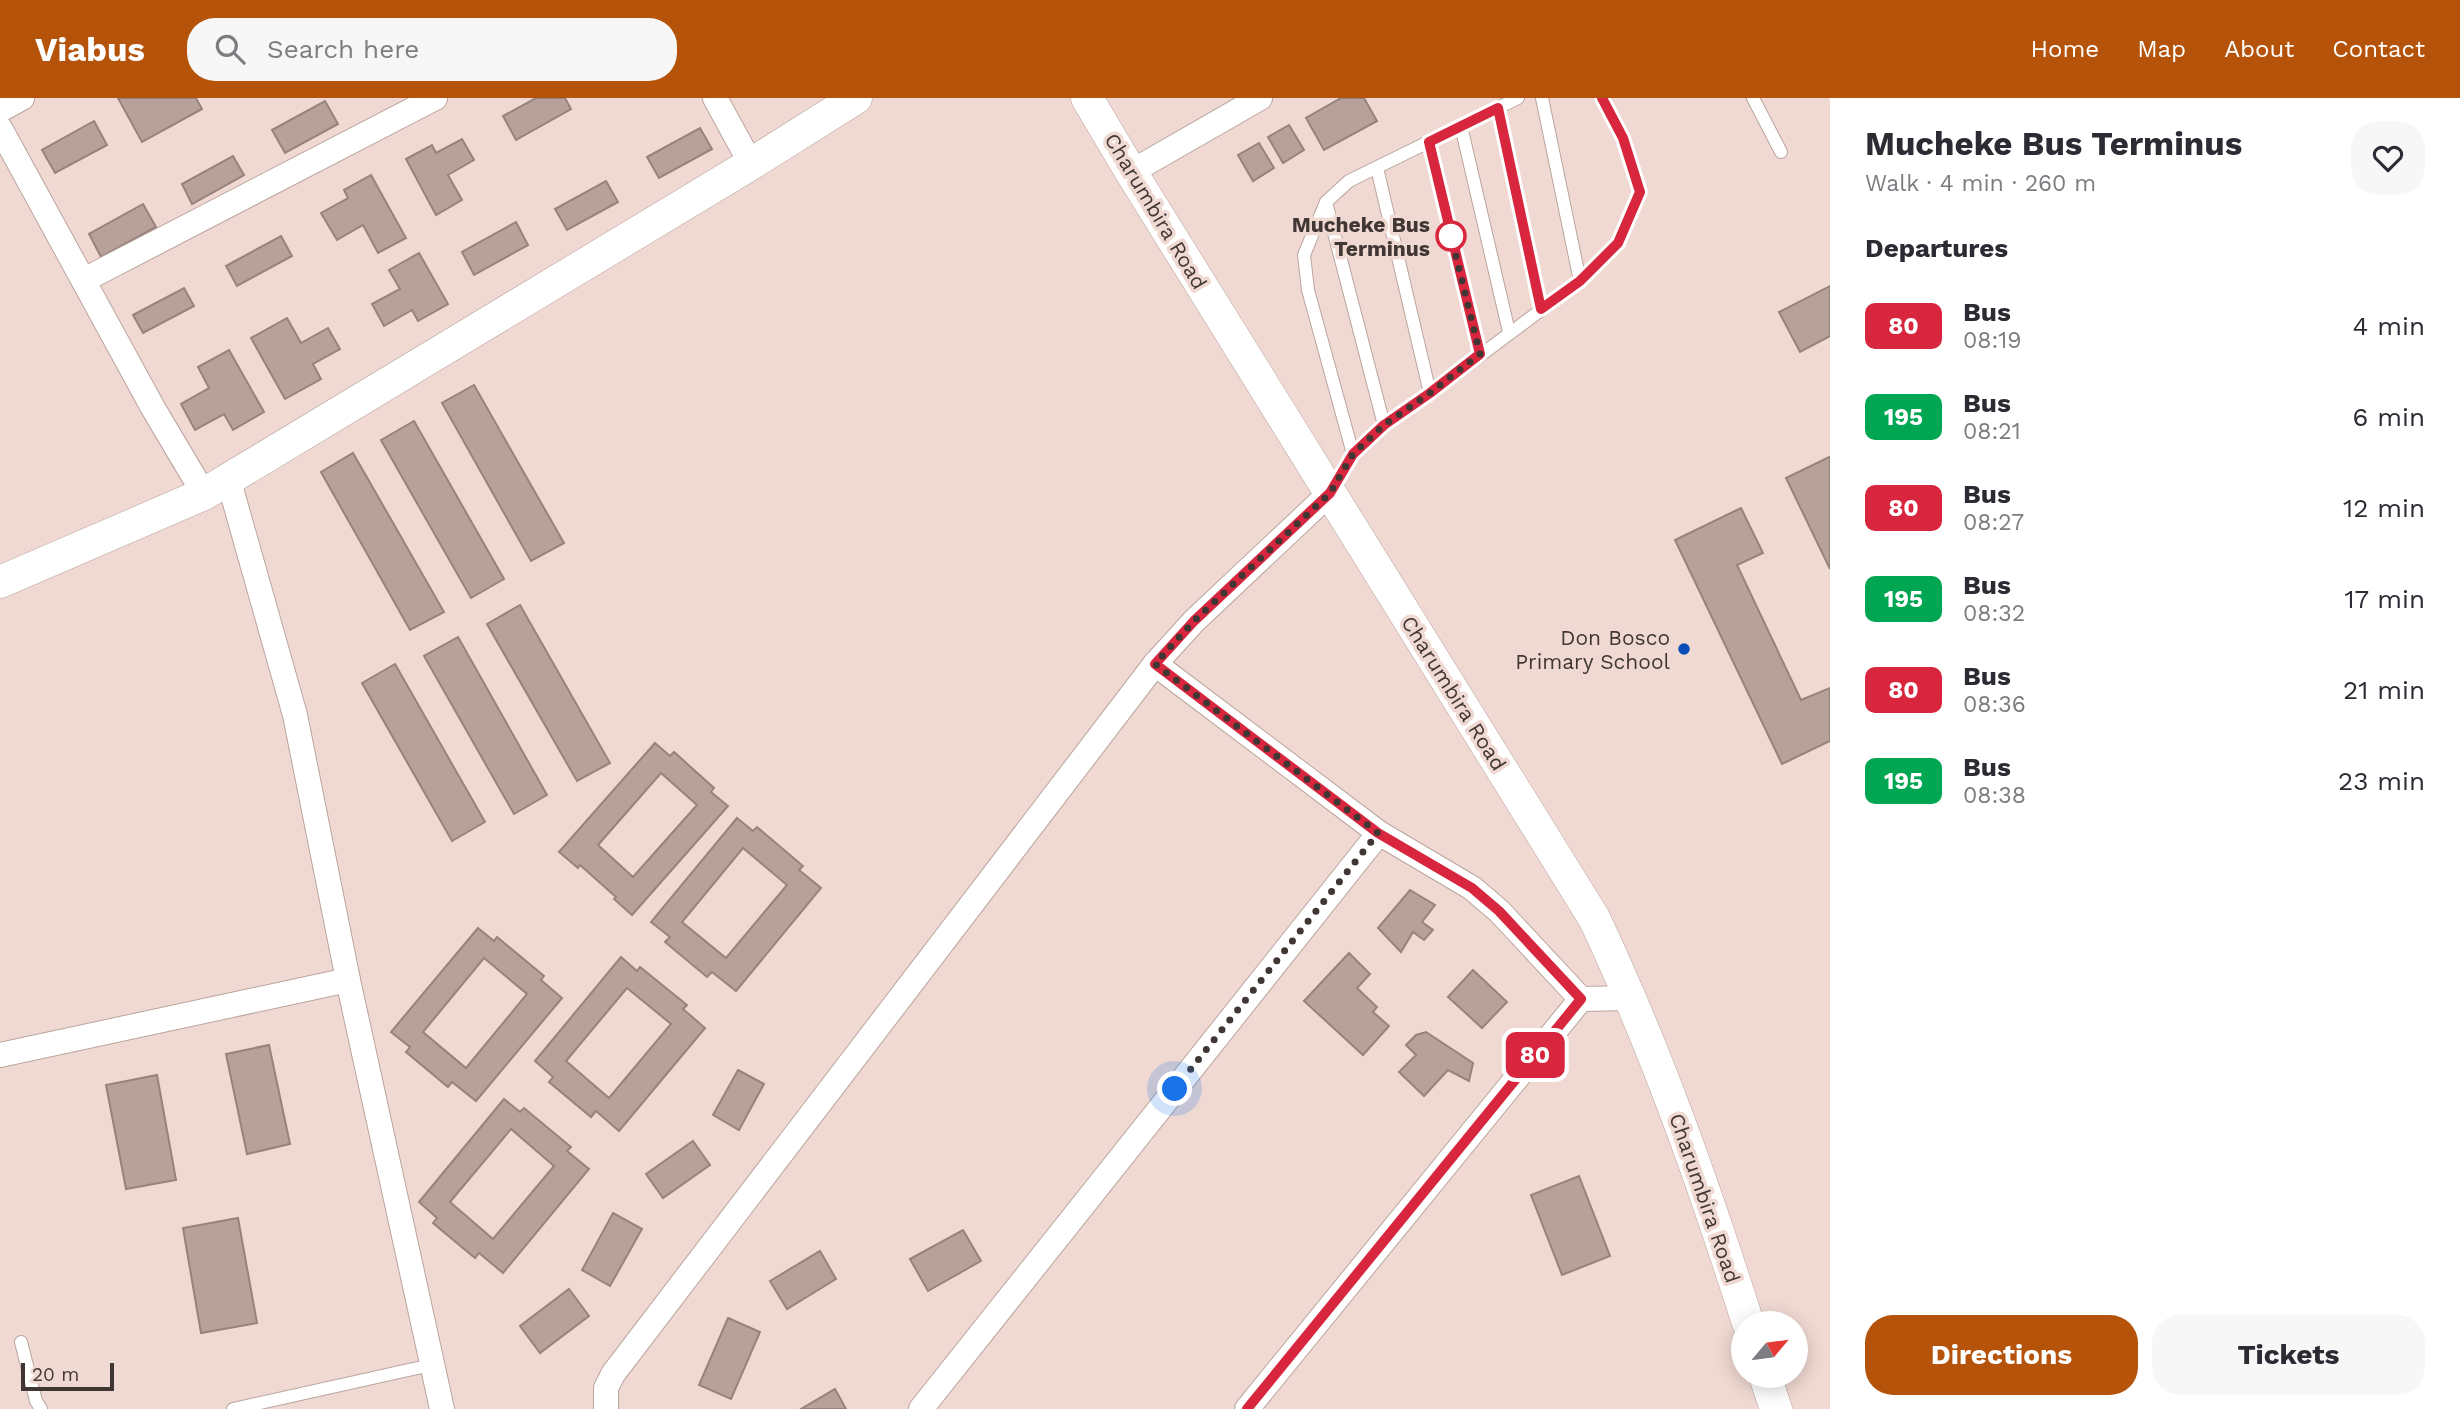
<!DOCTYPE html>
<meta charset="utf-8">
<style>
body{margin:0;font-family:"Work Sans",sans-serif;background:#f7f7f7;color:#2b2b33;height:100vh;display:flex;flex-direction:column;font-size:26px;white-space:nowrap}
*{box-sizing:border-box;margin:0}
p{font-size:23px;color:#7c7c81}
.icon{flex:none;width:38px;height:38px;fill:none;stroke:currentColor;stroke-width:2;stroke-linecap:round;stroke-linejoin:round}
.map{position:relative;flex:1;overflow:hidden}
.drawer{display:flex;flex-direction:column;background:#fff;width:630px}
.drawer>*{flex:none}
.badge{padding:0 14px;border-radius:10px;font-size:24px;line-height:46px}
.needle{width:46px;rotate:61deg}
.tools{position:absolute;left:1731px;top:1213px;display:grid;gap:14px}
.tools a{display:grid;place-items:center;width:77px;height:77px;border-radius:50%;background:#fff;box-shadow:0 4px 18px #0003;font-size:35px}
.scale{position:absolute;left:21px;bottom:18px;width:93px;box-sizing:border-box;padding-left:7px;border:4px solid #403734;border-top:0;font-size:19px;line-height:24px;white-space:nowrap;color:#403734;-webkit-text-stroke:5px #f0d9d2;paint-order:stroke}
.you{position:absolute;width:35px;height:35px;margin:-18px;border:5px solid #fff;border-radius:50%;background:#1a73e8;box-shadow:0 0 0 10px #1a73e833}
.map>.badge{position:absolute;translate:-50% -50%;box-shadow:0 0 0 4px #fff}
h2{padding:0 35px;font-size:26px;line-height:63px}
.round{display:grid;place-items:center;flex:none;width:74px;height:74px;border-radius:28px;background:#f7f7f7}
.summary{display:flex;align-items:center;justify-content:space-between;height:119px;padding:0 35px}
h1{font-size:33px;font-weight:700;line-height:52px}
.button{display:flex;gap:14px;margin-top:auto;padding:14px 35px}
.button a{flex:1;height:80px;border-radius:28px;background:#b45309;color:#fff;font-size:28px;font-weight:700;line-height:80px;text-align:center}
.button a+a{background:#f7f7f7;color:#2b2b33}
ul{padding:0;list-style:none}
li{display:flex;align-items:center;gap:21px;height:91px;padding:0 35px}
li div{flex:1}
li b{display:block;font-size:26px}
li em{font-style:normal}
li .badge{min-width:77px;font-weight:700;text-align:center}
header{display:flex;align-items:center;gap:42px;box-sizing:border-box;height:98px;padding:0 35px;background:#b45309;color:#fff}
header strong{font-size:33px}
nav{display:flex;gap:38px;margin-inline-start:auto;font-size:24px}
.search{width:490px;height:63px;background:#f7f7f7;display:flex;align-items:center;gap:18px;box-sizing:border-box;padding:0 24px;border-radius:28px;color:#7c7c81;font-size:26px}
main{display:flex;flex:1;min-height:0}
.map>svg:first-child{display:block}
.building{fill:#b7a19a;stroke:#98837c;stroke-width:2;fill-rule:evenodd}
.lines{fill:none;stroke-linecap:round;stroke-linejoin:round}
.service-casing{stroke:#baa59d;stroke-width:14}
.minor-casing{stroke:#baa59d;stroke-width:26}
.tertiary-casing{stroke:#baa59d;stroke-width:33}
.service{stroke:#fff;stroke-width:12}
.minor{stroke:#fff;stroke-width:24}
.tertiary{stroke:#fff;stroke-width:32}
.line-casing{stroke:#fff;stroke-width:16}
.line{stroke:#d7263d;stroke-width:10}
.walk{stroke:#403734;stroke-width:7;stroke-dasharray:0 12.6}
.stop-dot{fill:#fff;stroke:#d7263d;stroke-width:3.5}
.poi-dot{fill:#0a4db8;stroke:#f0d9d2;stroke-width:2.5}
.labels{text-anchor:middle;dominant-baseline:central;stroke-width:7;stroke-linejoin:round;paint-order:stroke}
.street-label{font-size:21px;fill:#403734;stroke:#f0d9d2}
.stop-label{font-size:21px;font-weight:bold;fill:#403734;stroke:#f0d9d2;text-anchor:end}
.poi-label{font-size:21px;fill:#403734;stroke:#f0d9d2;text-anchor:end}
</style>
<header>
<strong>Viabus</strong>
<div class="search"><svg class="icon" aria-label="search" viewBox="0 0 24 24"><circle cx="10" cy="10" r="6"/><path d="M15 15l6 6"/></svg>Search here</div>
<nav><a>Home</a><a>Map</a><a>About</a><a>Contact</a></nav>
</header>
<main>
<div class="map">
<svg width="1830" height="1311" viewBox="0 0 1830 1311">
<rect width="100%" height="100%" fill="#f0d9d2"/>
<!-- building -->
<g class="building">
<path d="M118,0h78l6,11 -60,33z"/>
<path d="M536,0h29l6,11 -55,31 -13,-24z"/>
<path d="M1341,0h23l13,23 -53,29 -18,-32z"/>
<path d="M325,3l13,23 -53,29 -13,-23z"/>
<path d="M94,23l13,24 -52,28 -13,-23z"/>
<path d="M1289,27l15,25 -21,13 -15,-26z"/>
<path d="M700,30l12,21 -53,29 -12,-21z"/>
<path d="M462,41l12,21 -26,15 14,25 -26,15 -30,-56 26,-14 4,8z"/>
<path d="M1259,45l15,25 -21,13 -15,-26z"/>
<path d="M233,58l11,19 -52,29 -10,-20z"/>
<path d="M371,77l35,63 -28,15 -15,-28 -26,15 -16,-27 27,-15 -4,-8z"/>
<path d="M606,83l12,21 -51,28 -12,-21z"/>
<path d="M143,106l13,23 -55,30 -12,-23z"/>
<path d="M516,124l12,23 -54,30 -12,-23z"/>
<path d="M281,138l11,20 -55,30 -11,-20z"/>
<path d="M419,155l29,51 -30,17 -6,-11 -28,16 -12,-22 28,-15 -11,-19z"/>
<path d="M1830,188v50l-30,16 -21,-40z"/>
<path d="M184,190l10,18 -51,27 -10,-18z"/>
<path d="M287,220l14,25 27,-15 12,21 -27,15 8,15 -36,20 -34,-61z"/>
<path d="M229,252l35,62 -31,18 -9,-16 -29,16 -14,-26 28,-16 -11,-21z"/>
<path d="M474,287l90,158 -33,18 -89,-158z"/>
<path d="M414,323l90,158 -33,19 -90,-158z"/>
<path d="M353,355l91,159 -34,18 -89,-158z"/>
<path d="M1829,359l1,2v110l-44,-91z"/>
<path d="M1741,410l22,45 -26,12 64,135 29,-12v53l-48,23 -107,-224z"/>
<path d="M520,507l90,158 -33,18 -90,-157z"/>
<path d="M458,539l89,158 -33,19 -90,-158z"/>
<path d="M395,566l90,158 -33,19 -90,-158z"/>
<path d="M655,645l15,13 4,-4 40,36 -3,4 17,14 -96,109 -18,-16 2,-2 -36,-32 -2,3 -19,-16zM661,675l36,32 -64,72 -35,-32z"/>
<path d="M737,720l16,13 4,-4 46,39 -4,4 22,18 -85,103 -24,-19 -5,5 -42,-35 5,-5 -19,-15zM743,750l44,37 -61,73 -44,-36z"/>
<path d="M1410,792l25,15 -13,17 11,8 -9,10 -11,-8 -12,20 -23,-24z"/>
<path d="M478,830l16,13 3,-4 47,39 -3,4 21,18 -86,103 -24,-19 -4,5 -42,-35 4,-5 -19,-15zM484,860l43,36 -61,74 -43,-36z"/>
<path d="M1349,855l21,21 -13,14 20,19 -4,5 16,14 -26,29 -59,-54z"/>
<path d="M621,859l16,14 3,-4 47,38 -4,4 22,19 -86,103 -23,-20 -5,6 -42,-35 4,-5 -18,-16zM627,890l44,36 -62,74 -43,-37z"/>
<path d="M1473,872l34,32 -25,26 -34,-31z"/>
<path d="M1426,934l47,31 -4,18 -21,-11 -24,26 -25,-24 17,-17 -10,-10 10,-10z"/>
<path d="M269,947l21,99 -43,10 -21,-100z"/>
<path d="M738,972l26,14 -25,46 -26,-15z"/>
<path d="M157,977l19,105 -50,9 -20,-104z"/>
<path d="M504,1001l16,13 4,-4 47,39 -4,4 22,18 -86,104 -24,-20 -4,5 -42,-35 4,-5 -18,-16zM511,1031l43,37 -61,73 -43,-37z"/>
<path d="M693,1043l17,24 -47,33 -17,-24z"/>
<path d="M1579,1078l31,80 -48,19 -31,-80z"/>
<path d="M613,1115l29,16 -32,57 -28,-16z"/>
<path d="M238,1120l19,105 -56,10 -18,-105z"/>
<path d="M963,1132l18,31 -53,30 -18,-32z"/>
<path d="M820,1153l16,28 -49,30 -17,-28z"/>
<path d="M569,1191l20,27 -49,37 -20,-27z"/>
<path d="M728,1220l32,14 -29,67 -32,-14z"/>
<path d="M835,1291l11,20h-45z"/>
</g>
<g class="lines">
<defs>
<g id="service">
<path d="M1542,0l38,183"/>
<path d="M1753,0l28,54"/>
<path d="M1498,10l43,201"/>
<path d="M1461,28l48,206"/>
<path d="M1429,45l51,211"/>
<path d="M1377,70l53,225"/>
<path d="M1326,104l58,223"/>
<path d="M1353,356l-45,-164 -4,-35 22,-53 23,-21 169,-83"/>
<path d="M1332,392l21,-36 31,-29 46,-32 150,-112 38,-38 22,-51 -17,-54 -21,-40"/>
<path d="M21,1244l15,59 5,8"/>
<path d="M233,1311l198,-44"/>
</g>
<g id="minor">
<path d="M715,0l36,66"/>
<path d="M0,12l22,-12"/>
<path d="M0,30l153,280 51,86"/>
<path d="M1131,74l129,-74"/>
<path d="M84,182l351,-182"/>
<path d="M228,380l67,237 53,265 94,429"/>
<path d="M1379,735l93,55 27,23 82,88 51,-1"/>
<path d="M0,957l348,-75"/>
<path d="M606,1311v-21l7,-14 542,-710 39,-43 136,-128"/>
<path d="M921,1311l458,-576 -224,-169"/>
<path d="M1247,1311l334,-410"/>
</g>
<g id="tertiary">
<path d="M1087,0l44,74 463,746c62,131 110,267 154,405"/>
<path d="M0,484l204,-88 547,-330 105,-66"/>
<path d="M1765,1278l11,33"/>
</g>
</defs>
<!-- service casing -->
<use href="#service" class="service-casing"/>
<!-- minor casing -->
<use href="#minor" class="minor-casing"/>
<!-- tertiary casing -->
<use href="#tertiary" class="tertiary-casing"/>
<!-- service -->
<use href="#service" class="service"/>
<!-- minor -->
<use href="#minor" class="minor"/>
<!-- tertiary -->
<use href="#tertiary" class="tertiary"/>
</g>
<g class="lines">
<defs>
<path id="line" d="M1247,1311l334,-410 -82,-88 -27,-23 -94,-55 -223,-169 39,-43 136,-128 23,-39 31,-29 46,-32 50,-39 -51,-212 69,-34 43,201 39,-28 38,-38 22,-51 -17,-54 -21,-40"/>
</defs>
<!-- line casing -->
<use href="#line" class="line-casing"/>
<!-- line -->
<use href="#line" class="line"/>
<!-- walk -->
<path class="walk" d="M1175,991l203,-256 -223,-169 39,-43 136,-128 23,-39 31,-29 46,-32 50,-39 -29,-118"/>
</g>
<!-- markers -->
<circle class="stop-dot" cx="1451" cy="138" r="14"/>
<circle class="poi-dot" cx="1684" cy="551" r="7"/>
<g class="labels">
<!-- street labels -->
<g class="street-label">
<text transform="translate(1156 113) rotate(59)">Charumbira Road</text>
<text transform="translate(1454 595) rotate(58)">Charumbira Road</text>
<text transform="translate(1705 1100) rotate(71)">Charumbira Road</text>
</g>
<!-- stop labels -->
<g class="stop-label">
<text x="1430" y="126">Mucheke Bus<tspan x="1430" dy="24">Terminus</tspan></text>
</g>
<!-- poi labels -->
<g class="poi-label">
<text x="1670" y="539">Don Bosco<tspan x="1670" dy="24">Primary School</tspan></text>
</g>
</g>
</svg>
<div class="tools">
<a><svg class="needle" viewBox="-14 -14 28 28"><path d="M0-13l5 13h-10z" fill="#e53935"/><path d="M0 13l5-13h-10z" fill="#7c7c81"/></svg></a>
</div>
<div class="scale">20 m</div>
<div class="you" style="left:1175px;top:991px"></div>
<b class="badge" style="left:1535px;top:957px;background:#d7263d;color:#fff">80</b>
</div>
<section class="drawer">
<div class="summary"><div><h1>Mucheke Bus Terminus</h1><p>Walk · 4 min · 260 m</p></div><a class="round"><svg class="icon" aria-label="heart" viewBox="0 0 24 24"><path d="M12 20l-8-8c-3-5 5-10 8-4 3-6 11-1 8 4z"/></svg></a></div>
<h2>Departures</h2>
<ul>
<li><span class="badge" style="background:#d7263d;color:#fff">80</span><div><b>Bus</b><p>08:19</p></div><em>4 min</em></li>
<li><span class="badge" style="background:#00a651;color:#fff">195</span><div><b>Bus</b><p>08:21</p></div><em>6 min</em></li>
<li><span class="badge" style="background:#d7263d;color:#fff">80</span><div><b>Bus</b><p>08:27</p></div><em>12 min</em></li>
<li><span class="badge" style="background:#00a651;color:#fff">195</span><div><b>Bus</b><p>08:32</p></div><em>17 min</em></li>
<li><span class="badge" style="background:#d7263d;color:#fff">80</span><div><b>Bus</b><p>08:36</p></div><em>21 min</em></li>
<li><span class="badge" style="background:#00a651;color:#fff">195</span><div><b>Bus</b><p>08:38</p></div><em>23 min</em></li>
</ul>
<div class="button"><a>Directions</a><a>Tickets</a></div>
</section>
</main>
